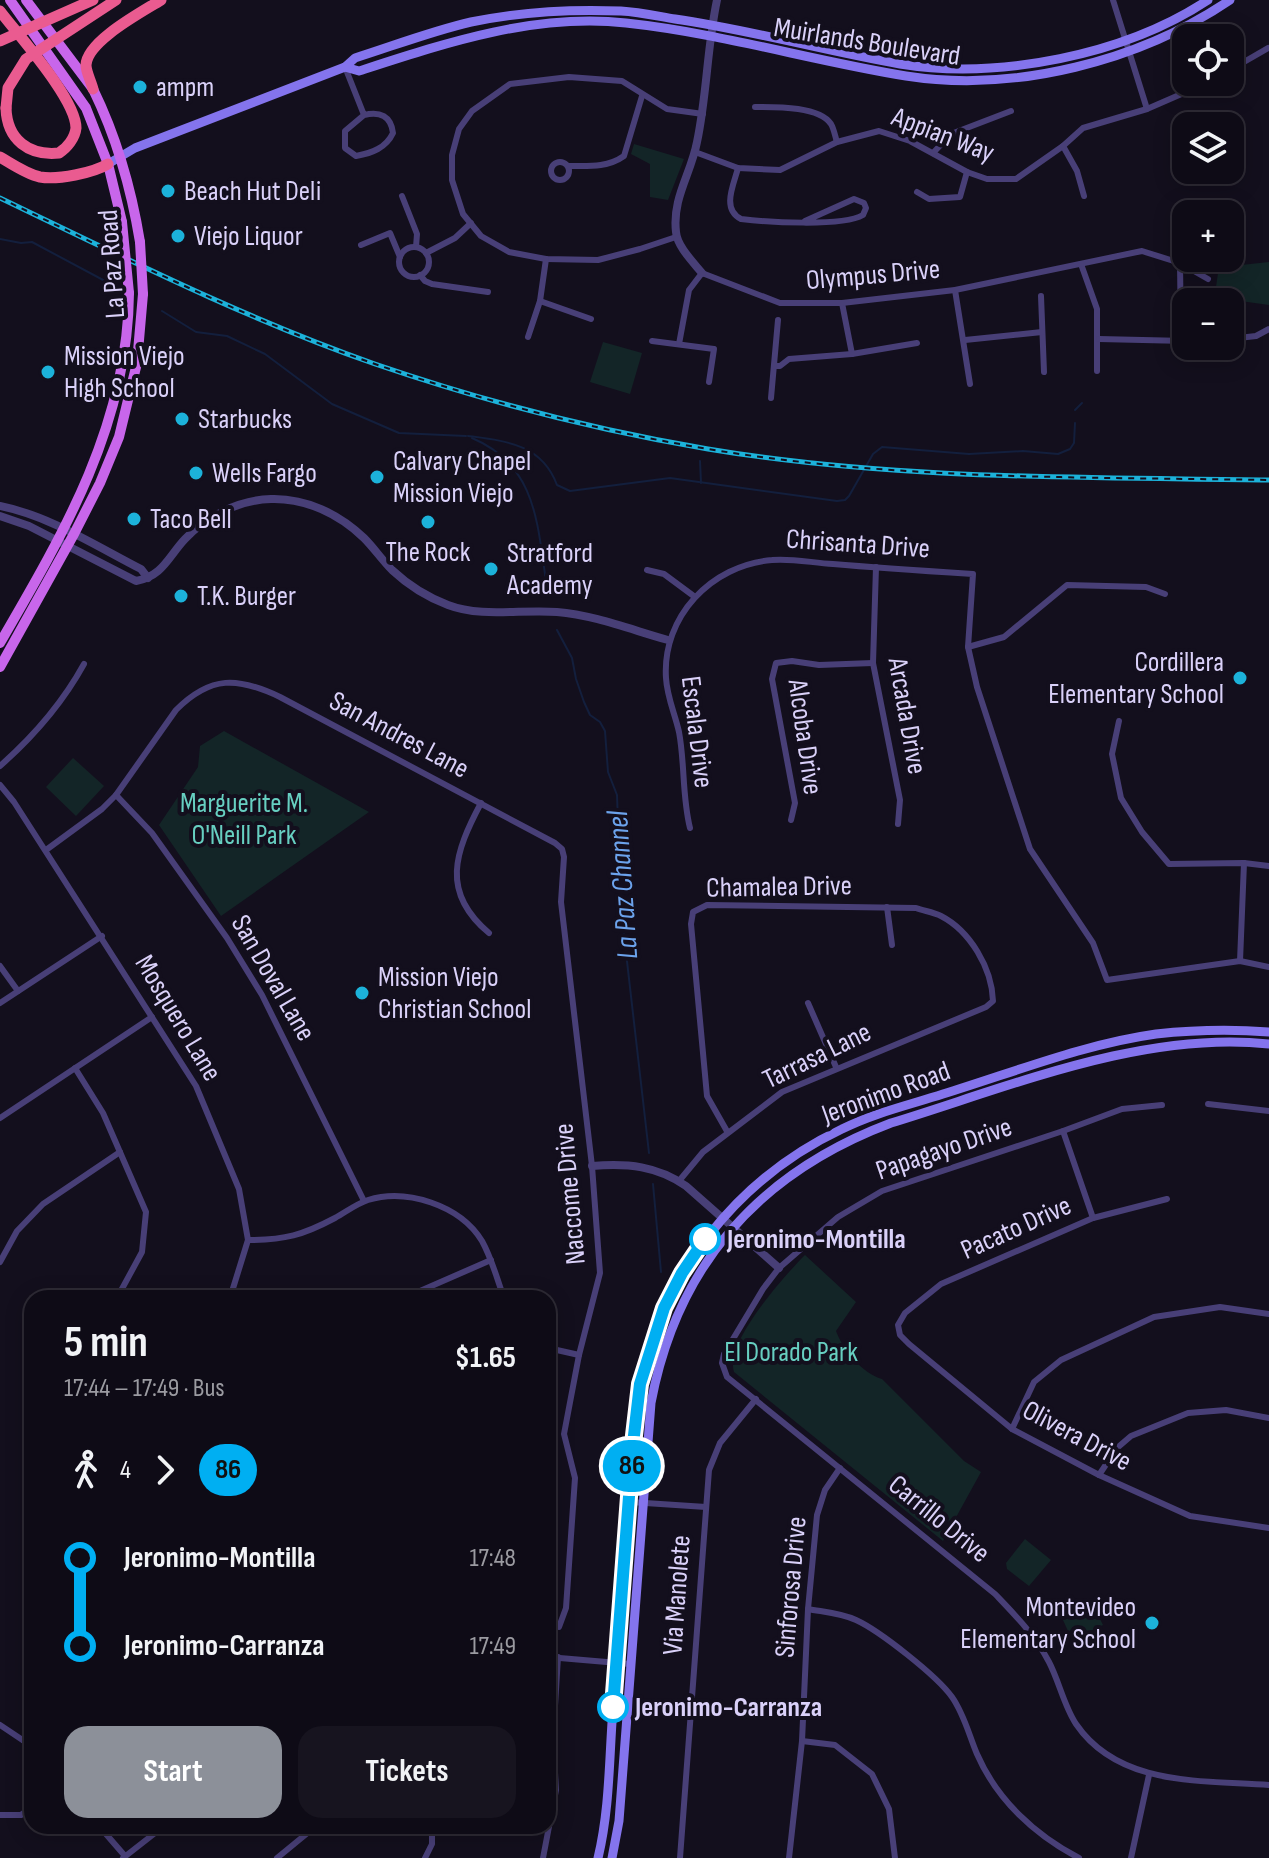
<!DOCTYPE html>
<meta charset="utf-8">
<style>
body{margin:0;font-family:"Sofia Sans Condensed",sans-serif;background:#17141f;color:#f1f3f6;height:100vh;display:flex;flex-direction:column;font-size:30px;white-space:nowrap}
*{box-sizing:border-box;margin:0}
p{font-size:26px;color:#9b9ba1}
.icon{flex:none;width:44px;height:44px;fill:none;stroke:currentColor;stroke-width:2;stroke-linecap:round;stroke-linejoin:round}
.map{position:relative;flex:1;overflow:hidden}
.details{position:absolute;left:24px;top:1290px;width:532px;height:544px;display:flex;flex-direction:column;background:#0e0b16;border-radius:24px;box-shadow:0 4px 20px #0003,0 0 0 2px #2e2b35}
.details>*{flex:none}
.badge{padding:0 16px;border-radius:26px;font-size:28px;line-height:52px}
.fabs{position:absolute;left:1172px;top:24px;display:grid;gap:16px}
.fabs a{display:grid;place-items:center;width:72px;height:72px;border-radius:16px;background:#0e0b16;box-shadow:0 4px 20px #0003,0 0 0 2px #2e2b35;font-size:40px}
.map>.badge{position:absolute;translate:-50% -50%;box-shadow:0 0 0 4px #fff}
.legs{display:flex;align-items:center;gap:12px;height:88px;padding:0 40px;font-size:26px}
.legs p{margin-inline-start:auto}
.head{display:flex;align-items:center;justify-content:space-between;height:136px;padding:0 40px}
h1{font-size:44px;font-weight:700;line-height:60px}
.cta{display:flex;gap:16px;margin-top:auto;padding:16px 40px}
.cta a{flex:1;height:92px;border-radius:24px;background:#8c9099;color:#fff;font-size:32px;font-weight:700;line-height:92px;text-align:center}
.cta a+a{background:#17141f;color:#f1f3f6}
ul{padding:0 40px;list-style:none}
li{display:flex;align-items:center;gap:28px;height:88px;font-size:30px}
li i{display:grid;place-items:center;width:12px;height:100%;margin:0 10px;background:currentColor}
li i::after{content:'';width:20px;height:20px;margin:-10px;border:6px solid;border-radius:50%;background:#0e0b16}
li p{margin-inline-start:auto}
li:first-child i{background:linear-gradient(#0000 50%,currentColor 0)}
li:last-child i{background:linear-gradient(currentColor 50%,#0000 0)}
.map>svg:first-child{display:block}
.green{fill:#132527}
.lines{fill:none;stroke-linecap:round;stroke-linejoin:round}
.stream{stroke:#131f3d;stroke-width:2}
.minor{stroke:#483f77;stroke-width:6}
.tertiary{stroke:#483f77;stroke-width:8}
.secondary{stroke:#8474ed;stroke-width:9}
.primary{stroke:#c866eb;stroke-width:10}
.motorway{stroke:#ea5b90;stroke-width:11}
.rail-casing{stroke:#1cb2da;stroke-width:5}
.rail{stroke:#130f1d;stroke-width:2;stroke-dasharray:6;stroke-linecap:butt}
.primary-bridge{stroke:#c866eb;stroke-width:10}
.motorway-bridge{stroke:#ea5b90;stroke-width:11}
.line-1-casing{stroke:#fff;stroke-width:18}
.line-1{stroke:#00aff2;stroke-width:12}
.poi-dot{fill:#1cb2da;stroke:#130f1d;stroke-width:3}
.stop-1-dot{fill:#fff;stroke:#00aff2;stroke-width:4}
.labels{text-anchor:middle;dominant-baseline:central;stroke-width:8;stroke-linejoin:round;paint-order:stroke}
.street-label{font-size:28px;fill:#dad1f9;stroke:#130f1d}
.poi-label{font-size:28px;fill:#dad1f9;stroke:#130f1d;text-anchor:start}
.park-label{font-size:28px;fill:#67cfc1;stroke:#130f1d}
.stop-label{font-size:28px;font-weight:bold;fill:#dad1f9;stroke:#130f1d;text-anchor:start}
.water-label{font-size:30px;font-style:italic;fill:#6ca3ec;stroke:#130f1d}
</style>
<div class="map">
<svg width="1269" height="1858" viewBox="0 0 1269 1858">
<rect width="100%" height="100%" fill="#130f1d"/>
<!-- green -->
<g class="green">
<path d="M634,144l50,15 -16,41 -18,-3v-33l-19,-10z"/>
<path d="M1221,258l20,7 28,-3v43l-43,-6 -10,-12 2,-14 -3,-6z"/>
<path d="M603,342l39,11 -12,41 -40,-12z"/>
<path d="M224,731l145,81 -148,104 -62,-91 39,-58 2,-21z"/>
<path d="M73,758l31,28 -28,30 -30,-29z"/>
<path d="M805,1255l51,47 -20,29c7,19 26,42 46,48l82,82 17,11 -38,69 -209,-169c-10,-29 51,-97 71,-117z"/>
<path d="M1025,1539l26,21 -22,26 -22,-17 -1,-6z"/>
<path d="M1091,1601l12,24 -31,15 -9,-20 3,-7z"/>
</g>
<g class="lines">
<!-- stream -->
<g class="stream">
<path d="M0,239l21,4 11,-1 73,39"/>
<path d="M162,311l34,21 31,4 38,18 67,50 67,29 67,3"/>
<path d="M1075,410l7,-7"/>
<path d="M468,436c38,5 74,8 89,49l13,6 100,-13 167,23 8,-1 4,-4 24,-42 9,-7 87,7 54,-3 35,3 12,-5 4,-6 1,-20"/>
<path d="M472,438c69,29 65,94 76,155"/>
<path d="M700,461l1,22"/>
<path d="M557,630l15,28 4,21 8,23 6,13 10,7 5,9 3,41 9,23 4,114 28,244"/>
<path d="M653,1184l8,88"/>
</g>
<!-- minor -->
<g class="minor">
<path d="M1113,0l34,109"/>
<path d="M345,67l19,48 -19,16v17l11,8c16,-3 30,-8 37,-23 -2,-17 -13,-22 -29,-18"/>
<path d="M1230,70l38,-22"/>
<path d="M755,107c20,0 64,-1 76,17 3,5 4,12 6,18"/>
<path d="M1063,146l14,25 7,25"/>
<path d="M695,152l43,16 42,2 57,-28 42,-11 31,10 57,31 20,7h29l47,-33 20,-18 64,-19 62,-27"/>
<path d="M933,153l18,-19 60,-23"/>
<circle cx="560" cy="171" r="9"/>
<path d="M568,166c20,0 39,2 56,-10l18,-60"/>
<path d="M738,168c-4,16 -17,41 3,51 25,3 101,8 122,-4l3,-7 -2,-5 -10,-4 -49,22"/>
<path d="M917,192l12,7 31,-2 7,-25"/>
<path d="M402,196l15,38 -1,13"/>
<path d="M676,237l-36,12 -42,11 -52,-1 -37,-7 -28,-16 -18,-22 -11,-34v-25l7,-26 13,-18 38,-27 59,-7 53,4 45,28 36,5"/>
<path d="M361,245l29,-12 10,24"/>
<circle cx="414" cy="262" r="15"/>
<path d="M426,253l29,-15 16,-15"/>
<path d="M1180,263l1,78"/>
<path d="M1081,264l16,45v62"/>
<path d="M420,275l5,6 7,3 56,8"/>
<path d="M955,290l15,94"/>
<path d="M1041,296l3,76"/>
<path d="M540,301l51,18"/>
<path d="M842,303l10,51"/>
<path d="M528,337l12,-36 6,-42"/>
<path d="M1099,339l87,2"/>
<path d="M1230,339l26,-3 13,-7"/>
<path d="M965,340l77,-8"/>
<path d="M652,341l62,8 -5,33"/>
<path d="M679,344l10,-54 13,-17 78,30h62l113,-13 187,-39 38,12 28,16"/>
<path d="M774,366h6l9,-7 63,-5 65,-11"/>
<path d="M771,398l7,-78"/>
<path d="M876,567l-3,96 27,137 -2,24"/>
<path d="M647,570l17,4 31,23"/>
<path d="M968,647l36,-10 63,-52 79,2 19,7"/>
<path d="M1119,721l-7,33 9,44 21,34 27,32 75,-1 25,3"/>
<path d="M0,766c34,-30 62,-62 84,-102"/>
<path d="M0,785l14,17 182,284 43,103 9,51 -18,58"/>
<path d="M116,795l36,38 75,105 35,57 102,206"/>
<path d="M481,803c-26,49 -41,89 8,130"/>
<path d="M791,820l4,-17 -23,-124 4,-16 16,-2 27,4 54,-2"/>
<path d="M690,828c-8,-32 -5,-64 -11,-96 -4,-18 -12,-35 -13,-54 -4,-61 45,-113 106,-118 19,-2 41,3 61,4 46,4 93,7 140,10l-5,73 9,40 53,162 63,94 14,37 133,-19 29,6"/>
<path d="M46,850l56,-41 14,-14 60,-85c35,-35 62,-33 104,-13l275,146 7,6 2,8 -3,45 31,264 8,107 -21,82 -15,79 11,44 -9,130 -7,19"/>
<path d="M887,907l5,38"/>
<path d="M1240,961l4,-98"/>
<path d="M0,966l18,25"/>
<path d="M0,1003l102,-67"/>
<path d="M808,1003l28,64"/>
<path d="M75,1068l28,45 43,99 -4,40 -25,46"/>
<path d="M1208,1104l61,7"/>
<path d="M1162,1105l-40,4 -59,22 -181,60 -44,26 -59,51 -16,21 -39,65 -2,9 5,14 268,217c20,21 40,41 54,68 10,19 15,44 27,62 43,63 126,56 193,61"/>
<path d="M0,1118l152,-101"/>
<path d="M1063,1131l30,87"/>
<path d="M679,1181l24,-29 79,-60 204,-85 7,-6c-1,-33 -23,-70 -52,-85 -8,-4 -17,-5 -25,-8l-209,-3 -14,7 -2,12 16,172 21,37"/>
<path d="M1167,1199l-74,19 -152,66 -36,29 -7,12 2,10 9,9 103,85 87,46 91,41 79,12"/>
<path d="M248,1240c37,0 55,-5 87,-22 11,-6 21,-14 33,-18 38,-12 92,5 114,41 10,18 15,38 22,57"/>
<path d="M0,1262l17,-31 26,-27 77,-52"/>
<path d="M404,1298l87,-38"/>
<path d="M548,1348l31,7"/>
<path d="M1012,1429l22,-47 27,-22 93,-43 66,-10 49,7"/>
<path d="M1099,1475l18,-27 14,-12 57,-23 38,-3 43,8"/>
<path d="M630,1502l76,5"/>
<path d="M808,1609c16,3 33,4 48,11 24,11 81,56 96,77 12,17 17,38 25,57 20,46 58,81 102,104"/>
<path d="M548,1657l82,7"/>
<path d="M0,1725l24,16 8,9"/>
<path d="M24,1741l8,-12"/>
<path d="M802,1741l33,4 37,29 17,35 6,49"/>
<path d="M0,1815h21l11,-8"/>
<path d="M99,1826l26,30"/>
<path d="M123,1858l41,-32"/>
<path d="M277,1858l39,-32"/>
<path d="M425,1858l7,-14v-18"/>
<path d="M543,1858l13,-68 -3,-52 5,-81"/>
<path d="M680,1858l29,-388 11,-27 36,-44"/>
<path d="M789,1858l13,-117 6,-132 9,-94 8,-25 15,-22"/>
<path d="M1131,1858l18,-83"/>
</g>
<!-- tertiary -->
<g class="tertiary">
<path d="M702,273c-9,-11 -25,-27 -26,-41 -4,-34 15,-58 21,-90 10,-47 10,-95 20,-142"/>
<path d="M0,506c50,10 96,40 141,63l7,9"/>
<path d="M0,516l29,10 107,55c27,-5 32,-24 49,-42 22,-23 54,-39 86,-40 35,-1 68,15 93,39 10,10 18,22 28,32 16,15 35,27 56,35 34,13 73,4 109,7 37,3 75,18 111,28"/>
<path d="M592,1166c36,-3 65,0 94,20l93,82"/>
</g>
<!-- secondary -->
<g class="secondary">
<path d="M345,67l14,4c86,-28 175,-58 267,-48 94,10 187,38 280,53 109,17 234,-15 324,-76"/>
<path d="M108,164l27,-16 210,-81 10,-9c38,-12 77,-27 116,-36 48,-10 101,-13 150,-11 18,1 36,5 54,8 76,11 150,32 225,45 99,16 225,-9 308,-64"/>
<path d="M598,1858c12,-50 11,-100 15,-150 5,-68 11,-134 17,-202 3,-39 2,-80 10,-119 21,-113 98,-209 202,-258 32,-16 67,-24 101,-35 69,-21 141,-50 213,-60 37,-4 75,-5 113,-2"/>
<path d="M612,1858l7,-37 32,-418c26,-139 110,-231 240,-280 118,-36 253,-93 378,-79"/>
</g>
<!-- primary -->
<g class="primary">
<path d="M10,0l76,108 22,56 14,58"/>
<path d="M26,0l67,89c24,49 38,98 47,153"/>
<path d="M0,643c64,-110 128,-219 129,-350"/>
<path d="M0,667l74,-133 26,-51 19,-46 18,-74 6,-69"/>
</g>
<!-- motorway -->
<g class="motorway">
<path d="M0,11c19,25 76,88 76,117 -1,10 -9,20 -17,25 -30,3 -52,-13 -53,-45"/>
<path d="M93,89c-2,-8 -7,-17 -7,-24 1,-24 56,-53 75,-65"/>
<path d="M0,157c12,7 26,17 40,20 18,3 53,-4 68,-13"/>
</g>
<defs>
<path id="rail" d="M0,198c123,59 246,121 375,166 108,37 220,66 333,85 185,31 374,28 561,31"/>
</defs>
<!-- rail casing -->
<use href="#rail" class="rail-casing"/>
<!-- rail -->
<use href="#rail" class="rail"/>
<!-- primary-bridge -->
<g class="primary-bridge">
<path d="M122,222l7,71"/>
<path d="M140,242l3,52"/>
</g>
<!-- motorway-bridge -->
<g class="motorway-bridge">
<path d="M0,41l93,-41"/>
<path d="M6,108l2,-20 18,-29 90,-59"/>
</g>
</g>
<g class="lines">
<defs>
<path id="line-1" d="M613,1707l20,-263 7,-60 24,-76 18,-35 23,-34"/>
</defs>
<!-- line-1 casing -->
<use href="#line-1" class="line-1-casing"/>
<!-- line-1 -->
<use href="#line-1" class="line-1"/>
</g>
<!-- markers -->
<g class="poi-dot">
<circle cx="140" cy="87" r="8"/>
<circle cx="168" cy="191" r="8"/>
<circle cx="178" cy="236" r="8"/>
<circle cx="48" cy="372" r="8"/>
<circle cx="182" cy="419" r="8"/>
<circle cx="196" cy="473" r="8"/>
<circle cx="377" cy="477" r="8"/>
<circle cx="134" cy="519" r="8"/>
<circle cx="428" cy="522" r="8"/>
<circle cx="491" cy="569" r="8"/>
<circle cx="181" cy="596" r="8"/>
<circle cx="1240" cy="678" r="8"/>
<circle cx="362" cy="993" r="8"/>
<circle cx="1152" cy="1623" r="8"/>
</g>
<g class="stop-1-dot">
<circle cx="705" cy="1239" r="14"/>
<circle cx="613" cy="1707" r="14"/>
</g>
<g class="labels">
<!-- street labels -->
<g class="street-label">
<text transform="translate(867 42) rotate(9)">Muirlands Boulevard</text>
<text transform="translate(943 135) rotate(21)">Appian Way</text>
<text transform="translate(112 264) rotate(-94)">La Paz Road</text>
<text transform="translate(873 275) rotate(-5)">Olympus Drive</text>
<text transform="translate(858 544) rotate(4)">Chrisanta Drive</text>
<text transform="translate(907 716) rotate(80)">Arcada Drive</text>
<text transform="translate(697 732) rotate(83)">Escala Drive</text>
<text transform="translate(399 735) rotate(28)">San Andres Lane</text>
<text transform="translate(805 737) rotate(82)">Alcoba Drive</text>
<text transform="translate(779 887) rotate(-1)">Chamalea Drive</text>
<text transform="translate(273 978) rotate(60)">San Doval Lane</text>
<text transform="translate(178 1018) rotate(59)">Mosquero Lane</text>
<text transform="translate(817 1056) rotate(-26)">Tarrasa Lane</text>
<text transform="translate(886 1093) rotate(-20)">Jeronimo Road</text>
<text transform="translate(944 1149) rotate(-19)">Papagayo Drive</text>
<text transform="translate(570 1194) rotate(-95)">Naccome Drive</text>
<text transform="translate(1016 1228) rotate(-24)">Pacato Drive</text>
<text transform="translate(1077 1436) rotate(28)">Olivera Drive</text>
<text transform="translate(939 1519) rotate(39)">Carrillo Drive</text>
<text transform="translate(791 1587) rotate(-85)">Sinforosa Drive</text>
<text transform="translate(677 1595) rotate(-86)">Via Manolete</text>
</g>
<!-- poi labels -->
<g class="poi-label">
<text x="156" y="87">ampm</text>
<text x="184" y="191">Beach Hut Deli</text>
<text x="194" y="236">Viejo Liquor</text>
<text x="64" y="356">Mission Viejo<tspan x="64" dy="32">High School</tspan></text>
<text x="198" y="419">Starbucks</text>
<text x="393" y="461">Calvary Chapel<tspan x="393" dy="32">Mission Viejo</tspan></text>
<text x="212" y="473">Wells Fargo</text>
<text x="150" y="519">Taco Bell</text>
<text x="428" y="552" text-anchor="middle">The Rock</text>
<text x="507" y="553">Stratford<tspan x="507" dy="32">Academy</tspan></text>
<text x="197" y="596">T.K. Burger</text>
<text x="1224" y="662" text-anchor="end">Cordillera<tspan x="1224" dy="32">Elementary School</tspan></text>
<text x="378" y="977">Mission Viejo<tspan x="378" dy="32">Christian School</tspan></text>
<text x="1136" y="1607" text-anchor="end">Montevideo<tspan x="1136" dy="32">Elementary School</tspan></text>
</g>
<!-- park labels -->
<g class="park-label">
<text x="244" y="803">Marguerite M.<tspan x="244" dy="32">O'Neill Park</tspan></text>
<text x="791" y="1352">El Dorado Park</text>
</g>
<!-- stop labels -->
<g class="stop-label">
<text x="727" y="1239">Jeronimo-Montilla</text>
<text x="635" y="1707">Jeronimo-Carranza</text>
</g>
<!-- water labels -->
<g class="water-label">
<text transform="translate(623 885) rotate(-94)">La Paz Channel</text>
</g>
</g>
</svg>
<div class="fabs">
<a><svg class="icon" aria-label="locate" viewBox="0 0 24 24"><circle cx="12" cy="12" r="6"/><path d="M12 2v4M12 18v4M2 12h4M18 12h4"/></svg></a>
<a><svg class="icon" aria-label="layers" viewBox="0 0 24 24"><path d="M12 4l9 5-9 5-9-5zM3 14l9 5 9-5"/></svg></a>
<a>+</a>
<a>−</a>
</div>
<b class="badge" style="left:632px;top:1466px;background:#00aff2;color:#111">86</b>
<section class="details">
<div class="head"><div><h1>5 min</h1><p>17:44 – 17:49 · Bus</p></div><b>$1.65</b></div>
<div class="legs"><svg class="icon" aria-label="walk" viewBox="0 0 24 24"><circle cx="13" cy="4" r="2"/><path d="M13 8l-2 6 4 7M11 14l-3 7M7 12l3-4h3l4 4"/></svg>4<svg class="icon" aria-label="forward" viewBox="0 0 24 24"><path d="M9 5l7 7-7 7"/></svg><b class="badge" style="background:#00aff2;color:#111">86</b></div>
<ul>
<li><i style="color:#00aff2"></i><b>Jeronimo-Montilla</b><p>17:48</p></li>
<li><i style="color:#00aff2"></i><b>Jeronimo-Carranza</b><p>17:49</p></li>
</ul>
<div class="cta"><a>Start</a><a>Tickets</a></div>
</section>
</div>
